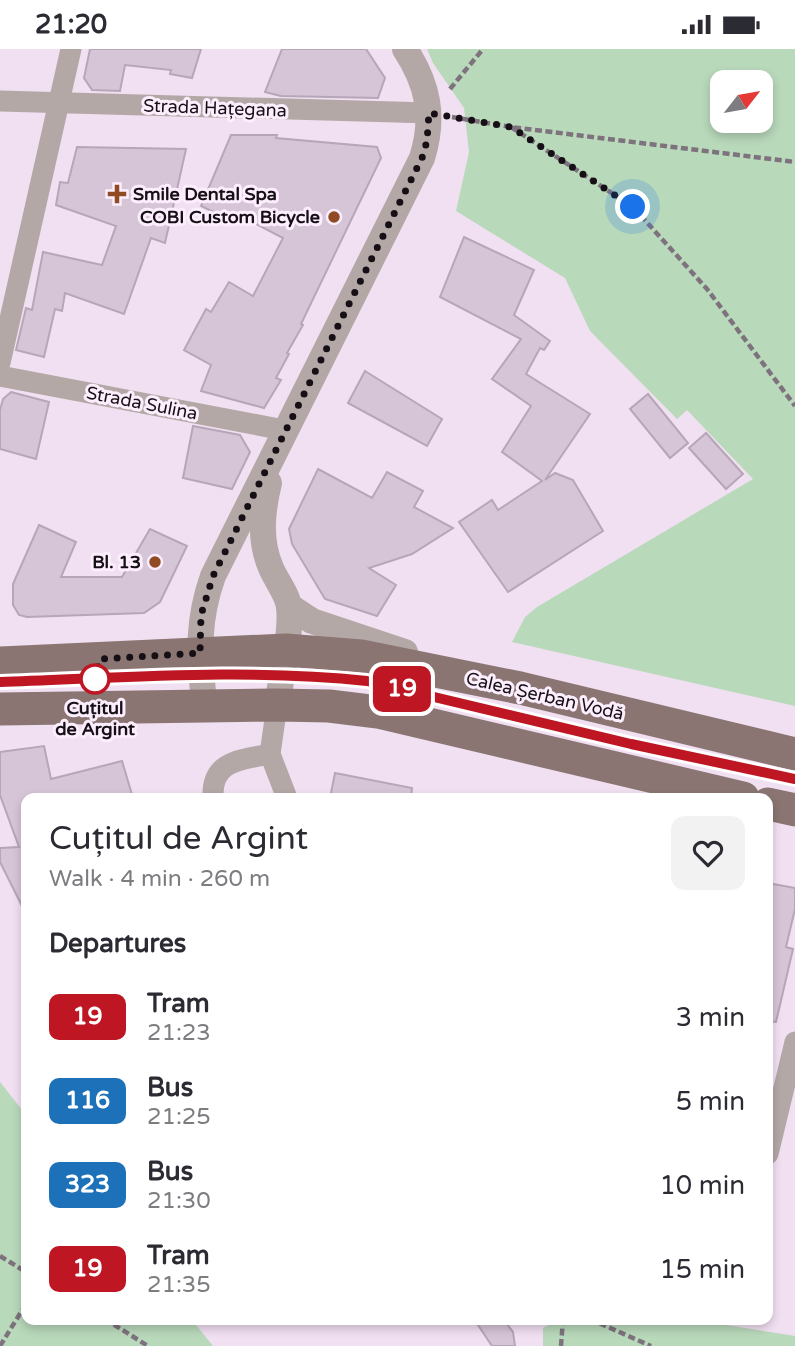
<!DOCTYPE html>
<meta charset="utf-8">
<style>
body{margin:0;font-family:"Varela Round",sans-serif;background:#f2f2f3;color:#2b2b33;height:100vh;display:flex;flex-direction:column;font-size:26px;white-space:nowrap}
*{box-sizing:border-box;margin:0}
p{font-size:23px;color:#7c7c81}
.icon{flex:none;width:38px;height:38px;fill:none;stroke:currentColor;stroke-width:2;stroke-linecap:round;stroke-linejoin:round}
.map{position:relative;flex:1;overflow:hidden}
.drawer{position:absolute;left:21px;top:744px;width:752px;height:532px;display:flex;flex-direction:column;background:#fff;border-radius:14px;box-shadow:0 4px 10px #0003}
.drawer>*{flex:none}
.badge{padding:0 14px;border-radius:10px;font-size:24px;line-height:46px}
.needle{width:46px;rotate:59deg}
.controls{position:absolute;left:710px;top:21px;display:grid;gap:14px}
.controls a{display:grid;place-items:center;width:63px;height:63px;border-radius:14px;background:#fff;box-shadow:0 4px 10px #0003;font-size:35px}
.you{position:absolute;width:35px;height:35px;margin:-18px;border:5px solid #fff;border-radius:50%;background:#1a73e8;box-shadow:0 0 0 10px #1a73e833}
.map>.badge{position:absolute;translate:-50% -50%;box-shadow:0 0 0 4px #fff}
h2{padding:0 28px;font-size:26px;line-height:63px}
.round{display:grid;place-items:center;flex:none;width:74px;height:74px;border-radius:14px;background:#f2f2f3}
.summary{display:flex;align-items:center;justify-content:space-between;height:119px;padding:0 28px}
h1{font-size:33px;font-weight:600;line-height:52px}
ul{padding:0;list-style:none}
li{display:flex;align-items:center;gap:21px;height:84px;padding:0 28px}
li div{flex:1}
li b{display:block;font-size:26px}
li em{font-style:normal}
li .badge{min-width:77px;font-weight:700;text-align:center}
.status{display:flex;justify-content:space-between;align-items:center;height:49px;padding:0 35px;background:#fff;direction:ltr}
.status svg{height:19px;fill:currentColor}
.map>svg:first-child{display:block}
.green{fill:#b9d9bb;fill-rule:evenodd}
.building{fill:#d6c5d7;stroke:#b6a6b7;stroke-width:2}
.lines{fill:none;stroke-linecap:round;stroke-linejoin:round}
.path{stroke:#7d727d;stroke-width:4.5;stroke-dasharray:7 3.5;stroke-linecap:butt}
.minor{stroke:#b4a8a7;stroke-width:21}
.tertiary{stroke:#b4a8a7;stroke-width:26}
.primary{stroke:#8a7572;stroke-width:33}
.line-casing{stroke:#fff;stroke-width:16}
.line{stroke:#be1622;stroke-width:10}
.walk{stroke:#161016;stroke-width:7;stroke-dasharray:0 12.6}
.poi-dot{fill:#914b24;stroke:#fceefd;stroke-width:2.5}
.stop-dot{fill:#fff;stroke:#be1622;stroke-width:3.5}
.labels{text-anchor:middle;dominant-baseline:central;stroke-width:6;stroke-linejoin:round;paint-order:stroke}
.street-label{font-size:18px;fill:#161016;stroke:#fceefd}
.poi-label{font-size:18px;font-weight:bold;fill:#161016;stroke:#fceefd;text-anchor:end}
.stop-label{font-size:18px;font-weight:bold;fill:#161016;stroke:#fceefd}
</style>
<div class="status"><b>21:20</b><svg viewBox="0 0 49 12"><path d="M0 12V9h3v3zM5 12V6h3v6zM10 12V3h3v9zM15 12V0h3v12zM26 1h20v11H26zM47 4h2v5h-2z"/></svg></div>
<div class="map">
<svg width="795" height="1297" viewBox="0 0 795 1297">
<rect width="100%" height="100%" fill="#f1e0f2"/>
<!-- green -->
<g class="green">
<path d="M427,0h368v657l-283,-64 13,-25 12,-10 216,-128 -66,-69 -10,9 -87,-88 -25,-53 -109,-67 13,-59 -5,-44 -31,-45zM723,33h38v39h-38z"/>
<path d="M0,1033l26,33v204l166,1 21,26h-213z"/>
<path d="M557,1271h138l100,16v10h-252v-18z"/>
</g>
<!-- building -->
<g class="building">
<path d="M90,0h111l-9,29 -22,-4 1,-4 -46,-5 -5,26 -28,-1 -8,-12z"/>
<path d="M282,0h84l19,29 -7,20 -97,-2 -16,-4z"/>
<path d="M231,86h46l-1,3 101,9 4,11 -80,166 2,1 -16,28 2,1 -13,24 5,2 -17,28 -63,-17 10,-26 -27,-15 22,-41 5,3 18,-30 24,14 30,-58 -42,-22 -4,7 -36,-17z"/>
<path d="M77,98l109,2 -21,94 -14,-5 -27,76 -59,-21 -3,18 -7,-2 -11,48 -28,-7 10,-42 6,2 11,-58 59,13 14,-39 -60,-21 4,-23 8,1z"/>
<path d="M464,188l70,33 -20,45 36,26 -6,9 -4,-2 -14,26 64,40 -45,66 10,-7 18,7 30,51 -95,61 -49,-70 33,-22 6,10 44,-29 -40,-29 29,-46 -39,-27 29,-40 -81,-42z"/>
<path d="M365,322l77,48 -15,27 -79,-43z"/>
<path d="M11,343l38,10 -13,57 -36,-10v-39l3,-11z"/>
<path d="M648,345l40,49 -18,15 -40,-49z"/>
<path d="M193,377l47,9 10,17 -18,37 -49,-11z"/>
<path d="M706,384l37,41 -17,15 -37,-41z"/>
<path d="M318,420l54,29 15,-26 36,19 -9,16 39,21 -41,26 -43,14 27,17 -19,31 -52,-17 -33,-55 -3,-15z"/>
<path d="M39,476l37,17 -15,35h61l28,-48 37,17 -27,56 -16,11 -117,4 -8,-2 -6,-10v-21z"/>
<path d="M44,697l7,33 71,-18 11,37h-107v116l-26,-52v-14l19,-1 -19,-52v-43z"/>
<path d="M335,724l77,15 -1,10h-81z"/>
<path d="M768,834l27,5v21l-9,38 7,2 -17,73 -8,-1z"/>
<path d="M474,1270h29l10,13 2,14h-23z"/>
</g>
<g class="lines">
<!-- path -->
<g class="path">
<path d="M450,40l33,-40"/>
<path d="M452,68l59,10 284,35"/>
<path d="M511,78l122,80 74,82 88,117"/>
<path d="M0,1207l26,16"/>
<path d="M105,1270l43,27"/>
<path d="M590,1270l61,27"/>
<path d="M0,1297l26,-42"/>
<path d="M561,1297l2,-27"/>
</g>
<!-- minor -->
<g class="minor">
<path d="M0,52l430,12"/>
<path d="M0,314l71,-314"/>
<path d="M0,327l284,54"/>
<path d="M277,656l-7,49 17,44"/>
<path d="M213,749c-2,-38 28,-38 57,-44"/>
<path d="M768,1105l27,-112"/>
</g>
<!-- tertiary -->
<g class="tertiary">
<path d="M269,434c-7,29 -10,57 2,85 5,12 17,27 18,39 3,26 -8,71 -12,98"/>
<path d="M289,557l23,15 93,31"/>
<path d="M204,656c-4,-49 -8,-81 9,-129l209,-418c13,-41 6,-74 -17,-109"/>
</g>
<!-- primary -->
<g class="primary">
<path d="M0,614l286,-13 75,6 159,32 275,66"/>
<path d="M0,660l277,-4 52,1 49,6 365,86"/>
<path d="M768,755l27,6"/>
</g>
</g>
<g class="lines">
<defs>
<path id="line" d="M0,633c121,-4 247,-14 367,-1l264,63 164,35"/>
</defs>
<!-- line casing -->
<use href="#line" class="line-casing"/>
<!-- line -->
<use href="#line" class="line"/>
<!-- walk -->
<path class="walk" d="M95,630l5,-20 100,-6 1,-38 12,-39 209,-418 5,-17 2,-28 82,14 122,80"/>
</g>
<!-- markers -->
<g class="poi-dot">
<path d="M113.5 134.5h7v7h7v7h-7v7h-7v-7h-7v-7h7z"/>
<circle cx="334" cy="168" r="7"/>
<circle cx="155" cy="513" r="7"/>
</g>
<circle class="stop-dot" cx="95" cy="630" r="14"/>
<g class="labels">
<!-- street labels -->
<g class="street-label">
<text transform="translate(215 59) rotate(2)">Strada Hațegana</text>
<text transform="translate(142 354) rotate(11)">Strada Sulina</text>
<text transform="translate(545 647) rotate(13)">Calea Șerban Vodă</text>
</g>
<!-- poi labels -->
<g class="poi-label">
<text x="133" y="145" text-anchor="start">Smile Dental Spa</text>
<text x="320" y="168">COBI Custom Bicycle</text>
<text x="141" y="513">Bl. 13</text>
</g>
<!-- stop labels -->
<g class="stop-label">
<text x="95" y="659">Cuțitul<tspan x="95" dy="21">de Argint</tspan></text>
</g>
</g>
</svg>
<div class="controls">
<a><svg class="needle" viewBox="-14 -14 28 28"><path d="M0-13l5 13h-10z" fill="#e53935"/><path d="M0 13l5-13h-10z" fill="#7c7c81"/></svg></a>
</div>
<div class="you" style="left:633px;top:158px"></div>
<b class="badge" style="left:402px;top:640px;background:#be1622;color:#fff">19</b>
<section class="drawer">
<div class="summary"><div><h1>Cuțitul de Argint</h1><p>Walk · 4 min · 260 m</p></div><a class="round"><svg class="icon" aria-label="heart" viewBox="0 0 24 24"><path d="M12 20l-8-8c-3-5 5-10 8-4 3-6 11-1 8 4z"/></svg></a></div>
<h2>Departures</h2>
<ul>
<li><span class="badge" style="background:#be1622;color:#fff">19</span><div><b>Tram</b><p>21:23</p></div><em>3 min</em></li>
<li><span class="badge" style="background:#1d71b8;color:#fff">116</span><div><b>Bus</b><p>21:25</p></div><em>5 min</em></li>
<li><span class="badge" style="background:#1d71b8;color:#fff">323</span><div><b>Bus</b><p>21:30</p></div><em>10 min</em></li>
<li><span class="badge" style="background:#be1622;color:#fff">19</span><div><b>Tram</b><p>21:35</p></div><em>15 min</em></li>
</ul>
</section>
</div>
